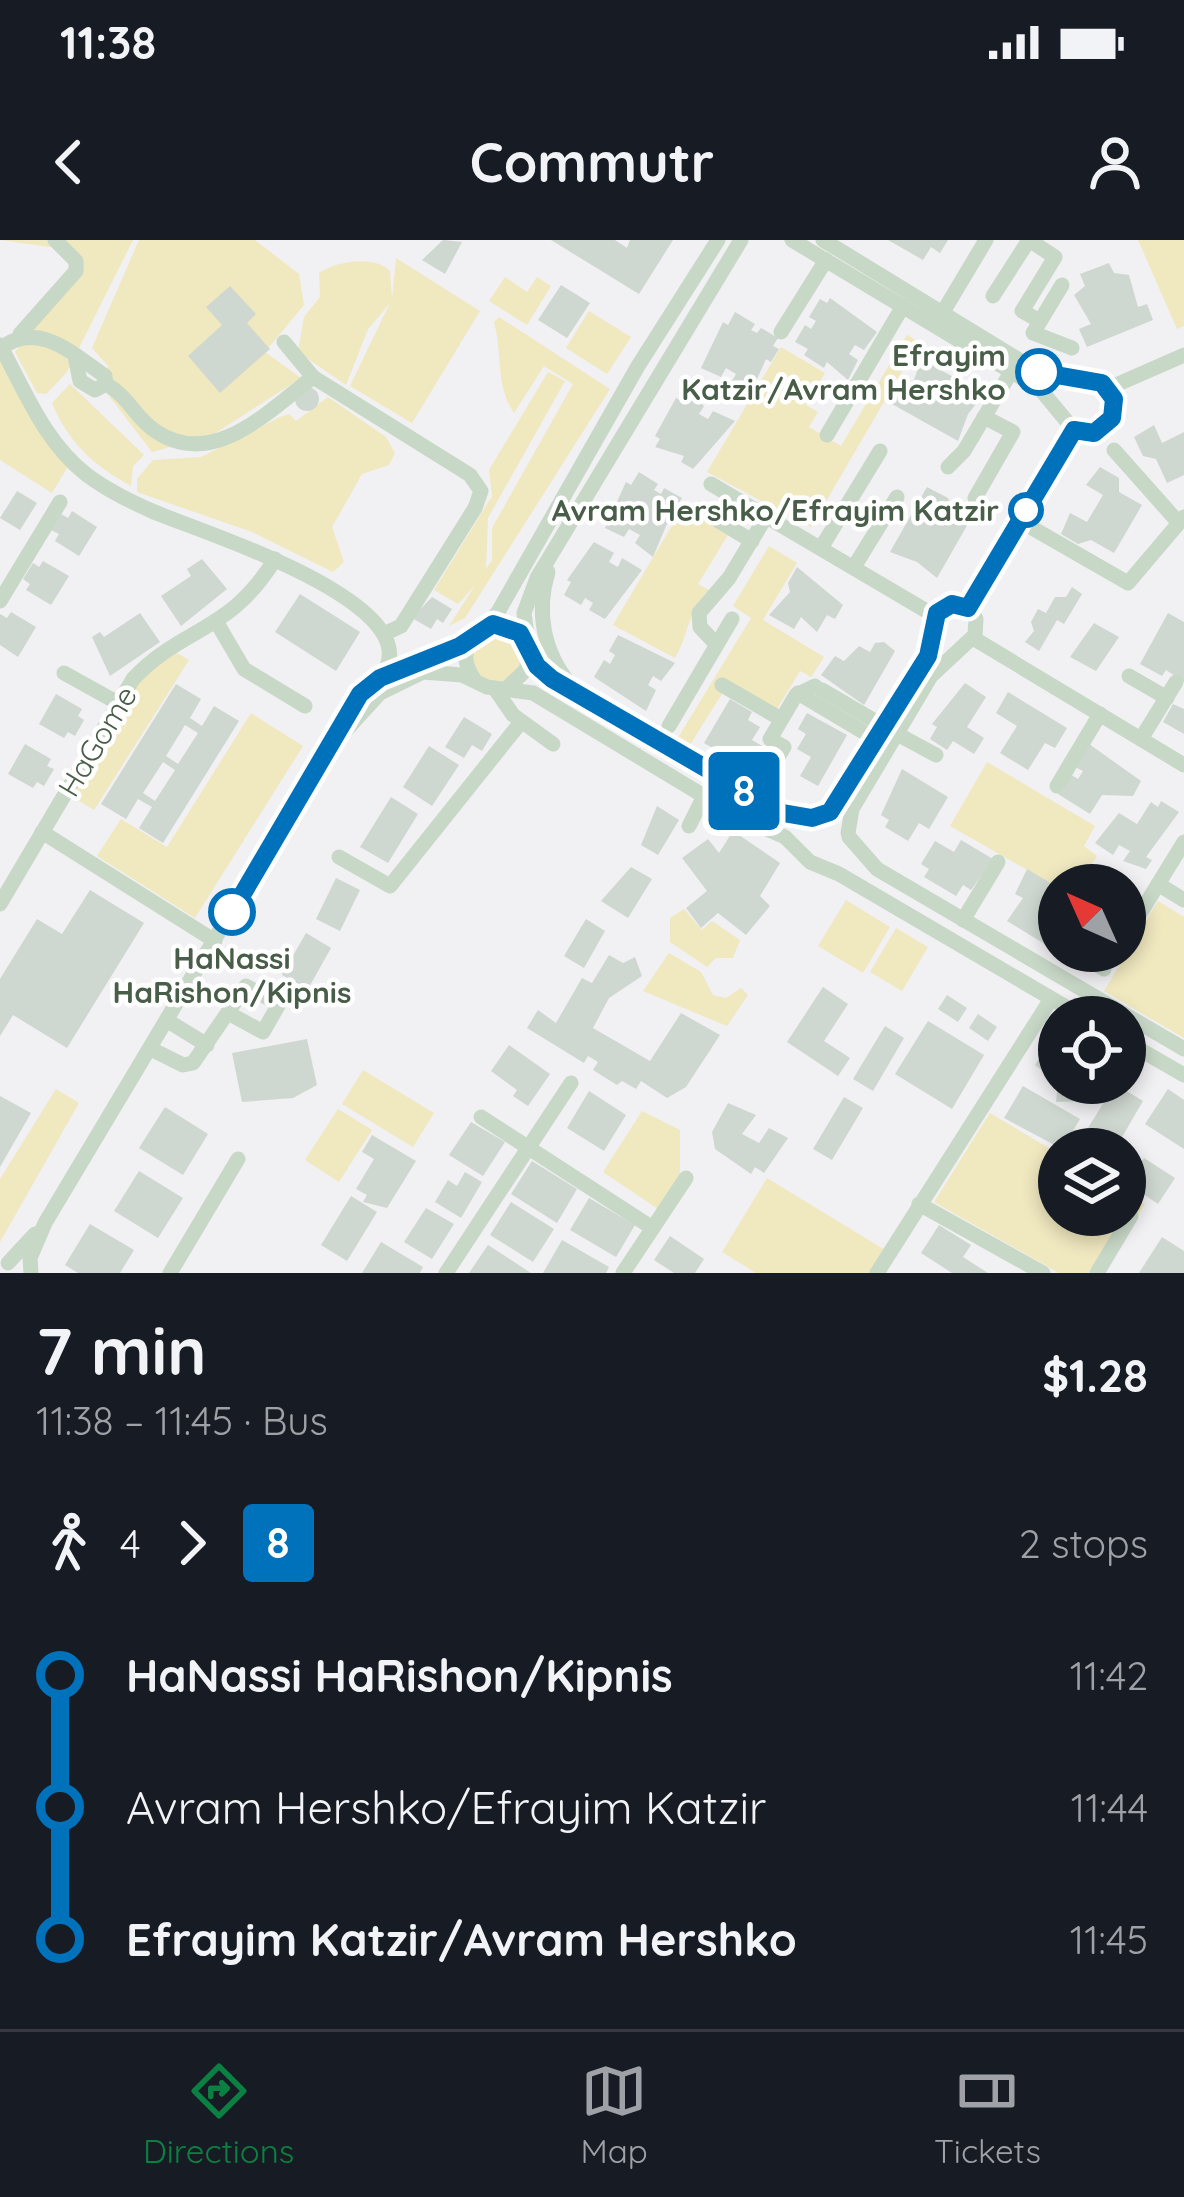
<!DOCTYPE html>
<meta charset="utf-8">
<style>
body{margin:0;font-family:Quicksand,sans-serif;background:#20242c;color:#f1f3f6;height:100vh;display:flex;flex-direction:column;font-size:45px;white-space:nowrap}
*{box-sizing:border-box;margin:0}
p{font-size:39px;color:#9ea1a6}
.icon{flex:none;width:66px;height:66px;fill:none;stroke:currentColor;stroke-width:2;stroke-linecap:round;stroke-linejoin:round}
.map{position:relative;height:1033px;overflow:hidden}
.details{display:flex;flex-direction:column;background:#171b24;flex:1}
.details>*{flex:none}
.badge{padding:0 24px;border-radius:9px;font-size:42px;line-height:78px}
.needle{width:78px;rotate:315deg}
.buttons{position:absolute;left:1038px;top:624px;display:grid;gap:24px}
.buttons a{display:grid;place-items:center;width:108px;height:108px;border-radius:50%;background:#171b24;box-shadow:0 6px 18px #0003;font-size:60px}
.map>.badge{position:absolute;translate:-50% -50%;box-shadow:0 0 0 6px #fff}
.legs{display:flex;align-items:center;gap:18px;height:132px;padding:0 36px;font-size:39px}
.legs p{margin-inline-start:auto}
.head{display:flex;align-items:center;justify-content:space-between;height:204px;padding:0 36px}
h1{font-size:66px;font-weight:700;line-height:90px}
ul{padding:0 36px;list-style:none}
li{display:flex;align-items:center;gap:42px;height:132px;font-size:45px}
li i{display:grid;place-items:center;width:18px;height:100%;margin:0 15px;background:currentColor}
li i::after{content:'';width:30px;height:30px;margin:-15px;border:9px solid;border-radius:50%;background:#171b24}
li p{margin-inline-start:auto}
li:first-child i{background:linear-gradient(#0000 50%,currentColor 0)}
li:last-child i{background:linear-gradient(currentColor 50%,#0000 0)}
.status{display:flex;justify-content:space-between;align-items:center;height:84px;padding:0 60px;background:#171b24;direction:ltr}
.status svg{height:33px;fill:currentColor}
header{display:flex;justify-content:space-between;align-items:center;height:156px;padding:0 36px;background:#171b24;font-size:54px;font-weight:700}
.tab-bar{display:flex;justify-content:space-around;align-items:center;height:168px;border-top:3px solid #363941;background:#171b24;font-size:33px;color:#9ea1a6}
.tab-bar a{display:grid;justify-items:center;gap:6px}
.tab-bar .active{color:#0b8043}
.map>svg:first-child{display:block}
.green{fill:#f0e8bf}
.building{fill:#cfd8d0;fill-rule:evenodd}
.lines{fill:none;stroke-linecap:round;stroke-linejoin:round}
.minor{stroke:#c8d8c7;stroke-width:15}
.line-1-casing{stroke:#fff;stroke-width:27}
.line-1{stroke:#0072bc;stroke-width:18}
.stop-1-dot{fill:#fff;stroke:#0072bc;stroke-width:6}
.labels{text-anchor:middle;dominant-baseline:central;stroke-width:9;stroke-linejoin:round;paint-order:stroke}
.stop-label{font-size:30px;font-weight:bold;fill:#495e48;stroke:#fff;text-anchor:end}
.street-label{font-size:30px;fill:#495e48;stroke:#fff}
</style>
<div class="status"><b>11:38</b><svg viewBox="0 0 49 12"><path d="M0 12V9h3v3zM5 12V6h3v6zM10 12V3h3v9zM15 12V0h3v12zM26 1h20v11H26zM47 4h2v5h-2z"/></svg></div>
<header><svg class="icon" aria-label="back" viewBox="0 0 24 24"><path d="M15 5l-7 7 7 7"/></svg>Commutr<svg class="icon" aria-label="person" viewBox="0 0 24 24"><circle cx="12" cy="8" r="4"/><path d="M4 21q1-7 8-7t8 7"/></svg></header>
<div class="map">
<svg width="1184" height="1033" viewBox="0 0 1184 1033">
<rect width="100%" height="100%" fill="#f1f0f3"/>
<!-- green -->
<g class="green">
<path d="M0,0h133l-66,132 -21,22 -9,-1 -22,-41 59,-73 -3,-29z"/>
<path d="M139,0h116l44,34 5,31 -39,47 36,26 -90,58 -59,16 -46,-60 2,-26 -16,-18z"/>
<path d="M1138,0h46v86l-7,3z"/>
<path d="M396,18l84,53 -68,112 -62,-37 40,-83 -22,26 -22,56 -48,-33 6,-35 16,-20 -1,-24c18,-12 55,-18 71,-2l2,29z"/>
<path d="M505,37l22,15 10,-15 14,9 -24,39 -38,-24z"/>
<path d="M589,71l42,26 -24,37 -41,-26z"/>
<path d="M499,77l111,72 -145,229 -16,8 27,-42 -18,20 -24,-14 58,-94 -3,-26 59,-98 17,9 -77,137 -2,51 6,-9v-32l81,-144 -29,-18 -30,47c-19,-28 -11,-58 -20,-91z"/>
<path d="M907,95l12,7 -108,185 -104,-55 74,-125 44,26 -19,32 12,7 -9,15 32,19z"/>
<path d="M0,119l70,104 -18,30 -52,-33z"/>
<path d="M70,144l74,71 -11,11 -2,20c-38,-21 -62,-43 -79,-83z"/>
<path d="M328,157l58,40 9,16 -6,12 -27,9 -30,53 12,35 -11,10 -81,-40 -115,-40v-13l16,-19 48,-3 79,-40 9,-3 7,7z"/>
<path d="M683,267l46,26 -31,51 11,6c-21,19 -20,44 -34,68l-62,-33z"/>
<path d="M769,306l28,17 -34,57 61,37 -13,20 -11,-6 -28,46 -47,-28 -37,59 -12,-7 75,-123 -18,-12z"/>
<circle cx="497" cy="417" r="25"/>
<path d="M175,412l14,8 -95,150 -29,-18 76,-119z"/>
<path d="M251,473l52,33 -108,172 -98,-62 24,-37 46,28z"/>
<path d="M987,522l108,64 -11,20 13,10 -15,22 -30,6 -102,-58z"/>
<path d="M846,660l44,27 -27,46 -45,-27z"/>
<path d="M1158,661l26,16v121l-80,-47z"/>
<path d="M684,669l18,21 10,-9 28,19 -7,18h-17l-9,9 -37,-25v-24z"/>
<path d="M896,688l32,19 -26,44 -32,-19z"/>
<path d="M669,713l32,19 12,23 13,3 15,-10 7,7 -21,31 -84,-35z"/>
<path d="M363,830l71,43 -21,34 -71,-43z"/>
<path d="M56,849l23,14 -79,139v-63z"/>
<path d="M338,869l34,21 -33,52 -34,-22z"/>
<path d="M642,871l38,19v48l-22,31 -55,-37z"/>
<path d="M990,873l69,41v61h66v-23l20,12 -42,69h-44l-125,-71z"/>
<path d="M767,938l118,72 -14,23h-115l-34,-21z"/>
</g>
<!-- building -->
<g class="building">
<path d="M443,0l19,2 -17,32 -23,-14z"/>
<path d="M551,0h64l12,8 3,-8h43l-34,54z"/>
<path d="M888,0h60l-8,13 -9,-6 -8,13z"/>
<path d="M1109,23l5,10 15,2 9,32 9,-3 6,16 -66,27 -8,-18 12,-5 -17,-29 11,-9 -5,-12z"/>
<path d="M561,45l29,18 -23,35 -29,-18z"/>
<path d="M230,46l26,28 -9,9 23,26 -50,44 -32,-37 34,-31 -16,-18z"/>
<path d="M830,58l47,34 -13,18 -9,-5 -6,9 9,6 -10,20 -21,-18 -3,6 -20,-13 4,-6 -13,-7 10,-17 6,4 5,-8 -7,-4 11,-18 7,4z"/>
<path d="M735,72l20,12 -4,6 6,3 4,-5 17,10 -5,8 6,3 -8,13 -5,-3 -17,38 -18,-14 5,-9 -10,-6 -5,9 -20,-9 22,-46 5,3z"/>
<path d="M921,119l63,35 -16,20 -10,27 -66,-37 12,-21 10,-3z"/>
<circle cx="307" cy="159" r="12"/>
<path d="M686,152l18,14 -5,8 9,5 5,-8 22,10 -42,48 -12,-7 3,-6 -29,-9 5,-8 -5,-3 21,-38 5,3z"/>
<path d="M1154,185l8,18 22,-11v43l-17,8 -11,-24 -13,-3 -9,-19z"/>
<path d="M1100,227l19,11v14l23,13 -28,48 -23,-13 -13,4 -17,-10 9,-21 17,9 16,-27 -17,-10z"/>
<path d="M639,232l19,12 -4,6 7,4 3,-6 18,10 -5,8 5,3 -7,13 -6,-3 -16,38 -18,-14 5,-8 -11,-6 -5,8 -19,-9 21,-46 5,3z"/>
<path d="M927,247l21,11 4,10 21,7 -36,63 -20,-16 -27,-10z"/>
<path d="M17,251l20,12 -17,27 -20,-12z"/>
<path d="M72,271l25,16 -18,29 -24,-15 4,-7 -8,-4 10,-16 7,4z"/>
<path d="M594,302l20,11 -5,9 9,5 4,-9 20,12 -37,49 -16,-9 4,-7 -8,-5 -4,7 -17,-10 7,-13 -4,-2z"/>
<path d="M202,319l25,30 -46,37 -20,-30 30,-20 -4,-7z"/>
<path d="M43,321l26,15 -18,29 -25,-15 4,-6 -7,-5 10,-16 6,4z"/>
<path d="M797,327l46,38 -8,14 -8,-4 -10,17 -16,-15 -7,12 -25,-14 21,-23 -2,-9z"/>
<path d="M1072,347l10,7 -18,30 -7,-4 -18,31 -14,-9 9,-11 -3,-9 7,-13 8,4 9,-16h11z"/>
<path d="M300,354l60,38 -24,39 -61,-39z"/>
<path d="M432,357l20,12 -9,14 -6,-4 -6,10 -19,-11z"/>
<path d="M11,372l25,15 -18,30 -18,-12v-31l7,4z"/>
<path d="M140,373l20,29 -50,34 -18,-39 8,-5 4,5z"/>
<path d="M1168,373l16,9v60l-18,-12 -4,6 -22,-12z"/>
<path d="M1094,383l25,14 -23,34 -26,-14z"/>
<path d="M618,395l57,28 -14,18 -8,-5 -5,9 8,5 -10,21 -52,-34 10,-17 6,4 5,-9 -6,-4z"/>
<path d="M884,402l11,9 -31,54 -43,-30 14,-19 9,5 15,-15 11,6 5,-9z"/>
<path d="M965,443l21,14 -19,30 17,11 -10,16 -21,-13 -6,9 -17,-11 7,-12 -5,-3z"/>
<path d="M176,444l25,15 -11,19 12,8 12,-20 25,15 -76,122 -24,-15 13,-21 -14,-8 -12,20 -25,-15zM185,485l13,8 -20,31 -12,-8zM163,522l12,8 -20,31 -12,-8z"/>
<path d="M1008,452l59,36 -12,20 -10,-5 -17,27 -28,-17 17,-27 -21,-13z"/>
<path d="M56,454l26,15 -4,7 6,4 -9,16 -7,-4 -4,6 -25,-14z"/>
<path d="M730,459l22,13 -4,8 12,7 -8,13 24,14 -14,23 -58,-34z"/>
<path d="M1173,464l11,5v25l-21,-12z"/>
<path d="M807,473l40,22 -29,51 -18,-10 11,-19 -14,-8 9,-15 -8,-5z"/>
<path d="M464,477l28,17 -10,17 -10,-6 -8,13 -19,-11z"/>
<path d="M25,504l26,15 -4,7 7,3 -10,17 -7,-4 -4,6 -25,-14z"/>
<path d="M1089,504l52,37 -8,15 -31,-1 -12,19 -32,-20 12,-20 8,5 5,-8 -8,-4z"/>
<path d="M429,506l30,19 -27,41 -29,-19z"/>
<path d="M902,529l46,28 -19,32 -10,-6 -11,18 -23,-14 4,-7 -8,-5z"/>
<path d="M391,557l27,17 -30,49 -28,-16z"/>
<path d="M1161,561l18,11 -33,45 6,3 -6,9 -23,-8 7,-10 -11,-6 -6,10 -18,-12 24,-30 18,11 14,-22 7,5z"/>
<path d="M657,566l22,14 -21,35 -17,-10z"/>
<path d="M733,591l47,32 -20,33 10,10 -24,29 -28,-22 -17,15 -15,-20 21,-17 -25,-33 26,-19 11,14z"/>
<path d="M961,600l32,19 -22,31 -8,-5 -7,11 -32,-19 5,-8 -8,-5 14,-23 19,11z"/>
<path d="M631,627l21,12 -24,39 -27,-17z"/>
<path d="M1027,629l32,19v39l-11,19 -41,-25 16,-23 -8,-4z"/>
<path d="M336,638l24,12 -20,41 -24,-12z"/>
<path d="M90,650l54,33 -77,125 -54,-33 -13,21v-57l37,-60 25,15z"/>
<path d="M586,679l19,12 -21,37 -20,-12z"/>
<path d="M306,693l25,15 -23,41 -26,-14z"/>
<path d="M609,715l14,8 12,-6 7,19 -33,22 -16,30 57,33 31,-48 39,22 -34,52 -19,11 -26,-17 -5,8 -14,-8 -5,4 -24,-15 5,-8 -10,-6 -4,7 -57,-35 11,-18 18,13 26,-45 10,5z"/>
<path d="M823,747l25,17 -24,37 26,17 -12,18 -51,-34z"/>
<path d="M947,755l20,13 -9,14 -20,-13z"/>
<path d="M978,774l19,13 -9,14 -19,-13z"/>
<path d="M928,781l56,34 -32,54 -57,-35z"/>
<path d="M885,786l19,12 -31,53 -20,-12z"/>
<path d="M307,799l10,46 -24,13 -51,4 -10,-49z"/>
<path d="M1050,801l9,6v36h28l-2,18 -29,1 2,-19 -23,-18z"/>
<path d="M509,805l41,29 -22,32 -15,-10 4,-6 -26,-19z"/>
<path d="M1115,844l28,17 -28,48h-34l-4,-3z"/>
<path d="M1023,846l57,33 -18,30 -58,-31z"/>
<path d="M1168,849l16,11v49l-39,-25z"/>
<path d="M589,851l37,24 -22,36 -37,-23z"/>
<path d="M0,856l31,17 -31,54z"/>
<path d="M844,857l19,11 -31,52 -19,-11z"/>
<path d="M728,863l28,12 -14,19 17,9 10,-15 19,10 -24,35 -9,-6 -4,7 -36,-25 -3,-17z"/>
<path d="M165,867l43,27 -25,41 -44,-27z"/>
<path d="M471,882l34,20 -22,34 -34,-21z"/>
<path d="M372,895l44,26 -29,47 -24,-6 4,-7 -11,-6 18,-30 -12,-7z"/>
<path d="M1144,918l31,20 -17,26 -31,-21z"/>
<path d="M532,921l45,28 -20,34 -46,-29z"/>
<path d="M139,931l44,27 -25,40 -44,-27z"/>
<path d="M465,932l17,10 -21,36 -26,-16 13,-22 9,6z"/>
<path d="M351,956l26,16 -30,49 -26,-16z"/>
<path d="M589,958l46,27 -19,32 -46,-27z"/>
<path d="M511,962l43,27 -21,33 -43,-27z"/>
<path d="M426,968l28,16 -22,35 -28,-17z"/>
<path d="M90,984l44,26 -14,23h-42l-13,-8z"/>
<path d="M939,985l32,20 -8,12 25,16h-36l-31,-20z"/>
<path d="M670,996l34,23 -9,14h-21l-20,-13z"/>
<path d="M1162,997l22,14v22h-45z"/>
<path d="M562,1000l47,27 -3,6h-63z"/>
<path d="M381,1002l42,25 -3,6h-58z"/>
<path d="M488,1005l43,28h-62z"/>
</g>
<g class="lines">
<!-- minor -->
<g class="minor">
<path d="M792,0l248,149 34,41 19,3 17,-11 4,-23 -11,-16 -64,-11 -216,-132"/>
<path d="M1029,0l26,17 -33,54 18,10"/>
<path d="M1062,45l-29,48 39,15"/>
<path d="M993,56l36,-56"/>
<path d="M943,72l43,-72"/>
<path d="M781,92l45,-72"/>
<path d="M20,94l56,-63v-10l-21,-21"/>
<path d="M284,102l29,35"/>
<path d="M0,105c25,46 45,98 87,130 20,15 42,26 65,36 45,20 288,94 228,167"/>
<path d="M1,108c37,-28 71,5 104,28l1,8 -11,6 -15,-9 -5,-25"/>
<path d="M106,144c22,12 29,33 48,46 57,41 114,-18 159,-53l157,98 11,16 -6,17 -74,118 -15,7"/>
<path d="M1109,148l75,-33"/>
<path d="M827,195l76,-129"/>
<path d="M1114,210l64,72"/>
<path d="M948,227l16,-16 47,-79"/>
<path d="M711,244l224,132"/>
<path d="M975,258l38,-66 -29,-15"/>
<path d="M699,269l53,32"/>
<path d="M1020,281l108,62 56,-66"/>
<path d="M821,308l59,-97"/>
<path d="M854,327l43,-70"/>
<path d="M548,332c-12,39 -5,80 22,112"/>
<path d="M0,361l60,-99"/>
<path d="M968,367l106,-177"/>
<path d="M217,383l27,46 61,37"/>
<path d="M484,386h26l18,18 -1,25 -19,18"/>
<path d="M973,398l211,127"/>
<path d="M528,404l-4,-31 13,-35 204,-338"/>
<path d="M716,404l-16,-17 -1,-14 30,-35 38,-63"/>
<path d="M530,411l22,28 222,130 38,9"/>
<path d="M64,433l54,30"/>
<path d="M1129,436l38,22"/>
<path d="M474,439c-22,-32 5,-44 24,-67l140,-246 80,-126"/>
<path d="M722,445l59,34"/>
<path d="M495,449l18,26 40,29"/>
<path d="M822,450l63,37"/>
<path d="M798,453l79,47"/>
<path d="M347,476c25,-50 77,-50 121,-74"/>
<path d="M669,486l63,-107"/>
<path d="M897,494l39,21"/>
<path d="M1141,499l35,-57"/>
<path d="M770,531l14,-24 -14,-8 26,-44 19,-9"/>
<path d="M1057,546l43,-72"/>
<path d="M824,575l14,-10 90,-149 9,-43 15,-9 16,3 8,12 -1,16 -44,41 -79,133 -4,24"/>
<path d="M689,586l15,-30"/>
<path d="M42,592l173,109"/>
<path d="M849,597l28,32 307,180"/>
<path d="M339,617l51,29 131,-164"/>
<path d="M1158,644l26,16"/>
<path d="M0,664l133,-225c50,-53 97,-46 142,-120"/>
<path d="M963,680l35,-58"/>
<path d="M1125,698l59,-96"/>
<path d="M1073,711l31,18"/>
<path d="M1116,711h1"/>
<path d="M168,781l39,24"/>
<path d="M1125,801l59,34"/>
<path d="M151,809l32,16 10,-2 53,-77 33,18 -16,28 -35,-19"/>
<path d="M481,877l170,110"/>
<path d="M919,964l124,69"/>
<path d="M8,1023l27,-29"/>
<path d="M31,1033l-1,-15 15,-35 282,-472 53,-58 43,-21 39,3 25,12 46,6 204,123 48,21 25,25 29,12 244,143"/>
<path d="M170,1033l68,-114"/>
<path d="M446,1033l125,-190"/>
<path d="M623,1033l63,-95"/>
<path d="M877,1033l174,-274"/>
<path d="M1097,1033l34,-57"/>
</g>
</g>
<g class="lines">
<defs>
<path id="line-1" d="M232,672l128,-218 20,-16 80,-32 33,-22 27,9 17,33 15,13 231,134 29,5 18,-6 98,-156 9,-43 15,-9 16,4 106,-178 20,3 18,-15 2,-19 -12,-16 -63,-11"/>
</defs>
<!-- line-1 casing -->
<use href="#line-1" class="line-1-casing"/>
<!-- line-1 -->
<use href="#line-1" class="line-1"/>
</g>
<!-- markers -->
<g class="stop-1-dot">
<circle cx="1039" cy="132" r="21"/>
<circle cx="1026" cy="270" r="15"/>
<circle cx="232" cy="672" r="21"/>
</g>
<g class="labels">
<!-- stop labels -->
<g class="stop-label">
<text x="1006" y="115">Efrayim<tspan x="1006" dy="34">Katzir/Avram Hershko</tspan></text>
<text x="999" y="270">Avram Hershko/Efrayim Katzir</text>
<text x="232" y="718" text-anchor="middle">HaNassi<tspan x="232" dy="34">HaRishon/Kipnis</tspan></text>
</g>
<!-- street labels -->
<g class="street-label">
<text transform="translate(97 501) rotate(-59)">HaGome</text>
</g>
</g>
</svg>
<div class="buttons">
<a><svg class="needle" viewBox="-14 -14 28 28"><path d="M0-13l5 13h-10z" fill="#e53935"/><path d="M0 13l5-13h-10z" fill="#9ea1a6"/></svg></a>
<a><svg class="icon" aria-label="locate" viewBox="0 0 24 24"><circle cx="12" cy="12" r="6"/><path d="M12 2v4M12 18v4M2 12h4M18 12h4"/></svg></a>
<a><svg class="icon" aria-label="layers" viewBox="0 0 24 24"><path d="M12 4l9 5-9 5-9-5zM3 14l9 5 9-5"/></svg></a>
</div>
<b class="badge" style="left:744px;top:551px;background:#0072bc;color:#fff">8</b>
</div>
<section class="details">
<div class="head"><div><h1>7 min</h1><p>11:38 – 11:45 · Bus</p></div><b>$1.28</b></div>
<div class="legs"><svg class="icon" aria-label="walk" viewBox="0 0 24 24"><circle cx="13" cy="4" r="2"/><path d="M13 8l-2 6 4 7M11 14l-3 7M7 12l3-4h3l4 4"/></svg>4<svg class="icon" aria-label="forward" viewBox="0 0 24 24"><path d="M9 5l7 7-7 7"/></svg><b class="badge" style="background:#0072bc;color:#fff">8</b><p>2 stops</p></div>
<ul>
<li><i style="color:#0072bc"></i><b>HaNassi HaRishon/Kipnis</b><p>11:42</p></li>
<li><i style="color:#0072bc"></i><span>Avram Hershko/Efrayim Katzir</span><p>11:44</p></li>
<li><i style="color:#0072bc"></i><b>Efrayim Katzir/Avram Hershko</b><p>11:45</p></li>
</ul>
</section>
<nav class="tab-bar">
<a class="active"><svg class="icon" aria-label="directions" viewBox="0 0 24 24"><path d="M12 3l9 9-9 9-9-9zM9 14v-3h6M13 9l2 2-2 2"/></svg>Directions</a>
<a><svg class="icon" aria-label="map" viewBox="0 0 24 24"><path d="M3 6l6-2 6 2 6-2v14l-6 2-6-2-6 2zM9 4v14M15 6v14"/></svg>Map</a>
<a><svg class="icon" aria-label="tickets" viewBox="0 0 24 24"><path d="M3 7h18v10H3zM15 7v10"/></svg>Tickets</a>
</nav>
